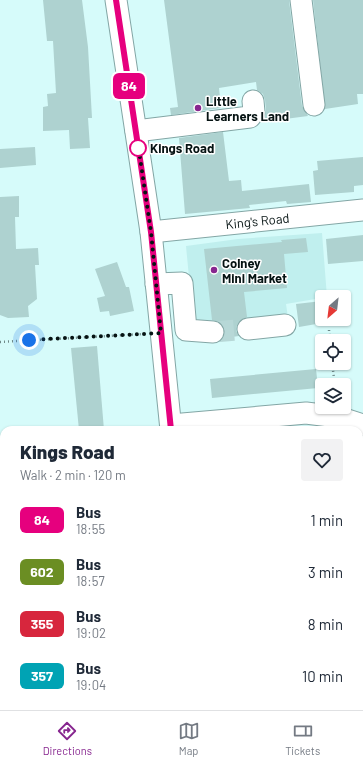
<!DOCTYPE html>
<meta charset="utf-8">
<style>
body{margin:0;font-family:Barlow,sans-serif;background:#f2f2f3;color:#1f2937;height:100vh;display:flex;flex-direction:column;font-size:15px;white-space:nowrap}
*{box-sizing:border-box;margin:0}
p{font-size:13px;color:#747a83}
.icon{flex:none;width:22px;height:22px;fill:none;stroke:currentColor;stroke-width:2;stroke-linecap:round;stroke-linejoin:round}
.map{position:relative;flex:1;overflow:hidden}
.drawer{position:absolute;left:0px;top:426px;width:363px;height:284px;display:flex;flex-direction:column;background:#fff;border-radius:12px 12px 0 0;box-shadow:0 1px 3px #0004}
.drawer>*{flex:none}
.badge{padding:0 8px;border-radius:6px;font-size:14px;line-height:26px}
.needle{width:26px;rotate:208deg}
.tools{position:absolute;left:315px;top:290px;display:grid;gap:8px}
.tools a{display:grid;place-items:center;width:36px;height:36px;border-radius:4px;background:#fff;box-shadow:0 1px 3px #0004;font-size:20px}
.you{position:absolute;width:20px;height:20px;margin:-10px;border:3px solid #fff;border-radius:50%;background:#1a73e8;box-shadow:0 0 0 6px #1a73e833}
.map>.badge{position:absolute;translate:-50% -50%;box-shadow:0 0 0 2px #fff}
.round{display:grid;place-items:center;flex:none;width:42px;height:42px;border-radius:4px;background:#f2f2f3}
.headline{display:flex;align-items:center;justify-content:space-between;height:68px;padding:0 20px}
h1{font-size:19px;font-weight:800;line-height:30px}
ul{padding:0;list-style:none}
li{display:flex;align-items:center;gap:12px;height:52px;padding:0 20px}
li div{flex:1}
li b{display:block;font-size:15px}
li em{font-style:normal}
li .badge{min-width:44px;font-weight:700;text-align:center}
.tab-bar{display:flex;justify-content:space-around;align-items:center;height:56px;border-top:1px solid #e0e1e3;background:#fff;font-size:11px;color:#747a83}
.tab-bar a{display:grid;justify-items:center;gap:2px}
.tab-bar .active{color:#87268f}
.map>svg:first-child{display:block}
.built{fill:#c0efee}
.building{fill:#aed2d0}
.lines{fill:none;stroke-linecap:round;stroke-linejoin:round}
.minor-tunnel{stroke:#b7d8d7;stroke-width:21;stroke-dasharray:21 10;stroke-linecap:butt}
.minor-casing{stroke:#83a6a5;stroke-width:23}
.path{stroke:#6e8787;stroke-width:2.5;stroke-dasharray:1 3;stroke-linecap:butt}
.minor{stroke:#fff;stroke-width:21}
.line-casing{stroke:#fff;stroke-width:9}
.line{stroke:#e6007e;stroke-width:6}
.walk{stroke:#061313;stroke-width:4;stroke-dasharray:0 7.2}
.poi-dot{fill:#87268f;stroke:#fff;stroke-width:1.5}
.stop-dot{fill:#fff;stroke:#e6007e;stroke-width:2}
.labels{text-anchor:middle;dominant-baseline:central;stroke-width:3;stroke-linejoin:round;paint-order:stroke}
.poi-label{font-size:13px;font-weight:bold;fill:#061313;stroke:#fff;text-anchor:start}
.stop-label{font-size:13px;font-weight:bold;fill:#061313;stroke:#fff;text-anchor:start}
.street-label{font-size:13px;fill:#061313;stroke:#fff}
</style>
<div class="map">
<svg width="363" height="710" viewBox="0 0 363 710">
<rect width="100%" height="100%" fill="#d6fbfa"/>
<!-- built -->
<path class="built" d="M322,233l5,64 -41,7 4,27 -95,9 -9,-94 52,-7z"/>
<!-- building -->
<g class="building">
<path d="M43,0h39l6,47 4,71h-4l2,30 -20,1 -1,-19 -26,1v-24l5,-1 -1,-12 9,-1 -3,-52h-6z"/>
<path d="M164,0h125l13,106 6,10 -46,6 4,-11 -1,-11 -2,-6 -6,-4 -1,-8 -37,6 2,20 -50,7 -1,-7 8,-1z"/>
<path d="M313,0h50v94h-6l1,10 -33,5z"/>
<path d="M223,132l6,49 12,-1 1,11 67,-7 2,18 -24,2 -1,-3 -37,4 1,3 -65,6 -6,-76z"/>
<path d="M35,147l1,18 -36,3v-19z"/>
<path d="M363,157v28l-9,1v6l-39,3 -2,-24 5,-1 -1,-9z"/>
<path d="M19,196v21h-4l1,32 22,-1 1,17h-4l2,34 -9,7 1,11 -21,1 -8,-3v-118z"/>
<path d="M363,235v26l-35,3 -2,-25z"/>
<path d="M306,238l2,14 -24,2 3,34 -43,4 3,25 -6,3 -4,5 -1,6 3,5 -16,2 2,-6 -1,-6 -5,-4 -7,-2 -8,-71 78,-7 -1,-2z"/>
<path d="M117,262l9,25h3l5,24 -24,5 -1,-5 -9,1 -3,-14 8,-2 -10,-27z"/>
<path d="M322,301v22l-23,4 -3,-23z"/>
<path d="M97,346l7,84h-25l-8,-82z"/>
<path d="M316,369l2,19 -106,10 -2,-19z"/>
</g>
<g class="lines">
<!-- minor-tunnel -->
<path class="minor-tunnel" d="M213,332l35,-3"/>
<defs>
<g id="minor">
<path d="M116,0l35,232 20,198"/>
<path d="M301,0l13,105"/>
<path d="M136,131l114,-14 4,-5 -1,-11"/>
<path id="s1" d="M151,232l212,-22"/>
<path d="M156,284l26,-1 4,47 27,2"/>
<path d="M248,329l37,-4"/>
<path d="M171,425l135,-12 32,4 25,8"/>
<path d="M0,539l3,26 -3,36"/>
<path d="M359,546l2,-1 2,22"/>
<path d="M359,590l4,-7"/>
<path d="M193,706l1,4"/>
</g>
</defs>
<!-- minor casing -->
<use href="#minor" class="minor-casing"/>
<!-- path -->
<g class="path">
<path d="M329,330l1,11"/>
<path d="M0,342l143,-8"/>
<path d="M332,363l3,22"/>
</g>
<!-- minor -->
<use href="#minor" class="minor"/>
</g>
<g class="lines">
<defs>
<path id="line" d="M116,0l35,232 20,198"/>
</defs>
<!-- line casing -->
<use href="#line" class="line-casing"/>
<!-- line -->
<use href="#line" class="line"/>
<!-- walk -->
<path class="walk" d="M29,340l132,-7 -10,-101 -13,-88v4"/>
</g>
<!-- markers -->
<g class="poi-dot">
<circle cx="198" cy="108" r="4"/>
<circle cx="214" cy="270" r="4"/>
</g>
<circle class="stop-dot" cx="138" cy="148" r="8"/>
<g class="labels">
<!-- poi labels -->
<g class="poi-label">
<text x="206" y="101">Little<tspan x="206" dy="15">Learners Land</tspan></text>
<text x="222" y="263">Colney<tspan x="222" dy="15">Mini Market</tspan></text>
</g>
<!-- stop labels -->
<g class="stop-label">
<text x="150" y="148">Kings Road</text>
</g>
<!-- street labels -->
<g class="street-label">
<text stroke="none"><textPath href="#s1" startOffset="107">King's Road</textPath></text>
</g>
</g>
</svg>
<div class="tools">
<a><svg class="needle" viewBox="-14 -14 28 28"><path d="M0-13l5 13h-10z" fill="#e53935"/><path d="M0 13l5-13h-10z" fill="#747a83"/></svg></a>
<a><svg class="icon" aria-label="locate" viewBox="0 0 24 24"><circle cx="12" cy="12" r="6"/><path d="M12 2v4M12 18v4M2 12h4M18 12h4"/></svg></a>
<a><svg class="icon" aria-label="layers" viewBox="0 0 24 24"><path d="M12 4l9 5-9 5-9-5zM3 14l9 5 9-5"/></svg></a>
</div>
<div class="you" style="left:29px;top:340px"></div>
<b class="badge" style="left:129px;top:86px;background:#e6007e;color:#fff">84</b>
<section class="drawer">
<div class="headline"><div><h1>Kings Road</h1><p>Walk · 2 min · 120 m</p></div><a class="round"><svg class="icon" aria-label="heart" viewBox="0 0 24 24"><path d="M12 20l-8-8c-3-5 5-10 8-4 3-6 11-1 8 4z"/></svg></a></div>
<ul>
<li><span class="badge" style="background:#e6007e;color:#fff">84</span><div><b>Bus</b><p>18:55</p></div><em>1 min</em></li>
<li><span class="badge" style="background:#6b8e23;color:#fff">602</span><div><b>Bus</b><p>18:57</p></div><em>3 min</em></li>
<li><span class="badge" style="background:#d7263d;color:#fff">355</span><div><b>Bus</b><p>19:02</p></div><em>8 min</em></li>
<li><span class="badge" style="background:#00a3b4;color:#fff">357</span><div><b>Bus</b><p>19:04</p></div><em>10 min</em></li>
</ul>
</section>
</div>
<nav class="tab-bar">
<a class="active"><svg class="icon" aria-label="directions" viewBox="0 0 24 24"><path d="M12 3l9 9-9 9-9-9zM9 14v-3h6M13 9l2 2-2 2"/></svg>Directions</a>
<a><svg class="icon" aria-label="map" viewBox="0 0 24 24"><path d="M3 6l6-2 6 2 6-2v14l-6 2-6-2-6 2zM9 4v14M15 6v14"/></svg>Map</a>
<a><svg class="icon" aria-label="tickets" viewBox="0 0 24 24"><path d="M3 7h18v10H3zM15 7v10"/></svg>Tickets</a>
</nav>
